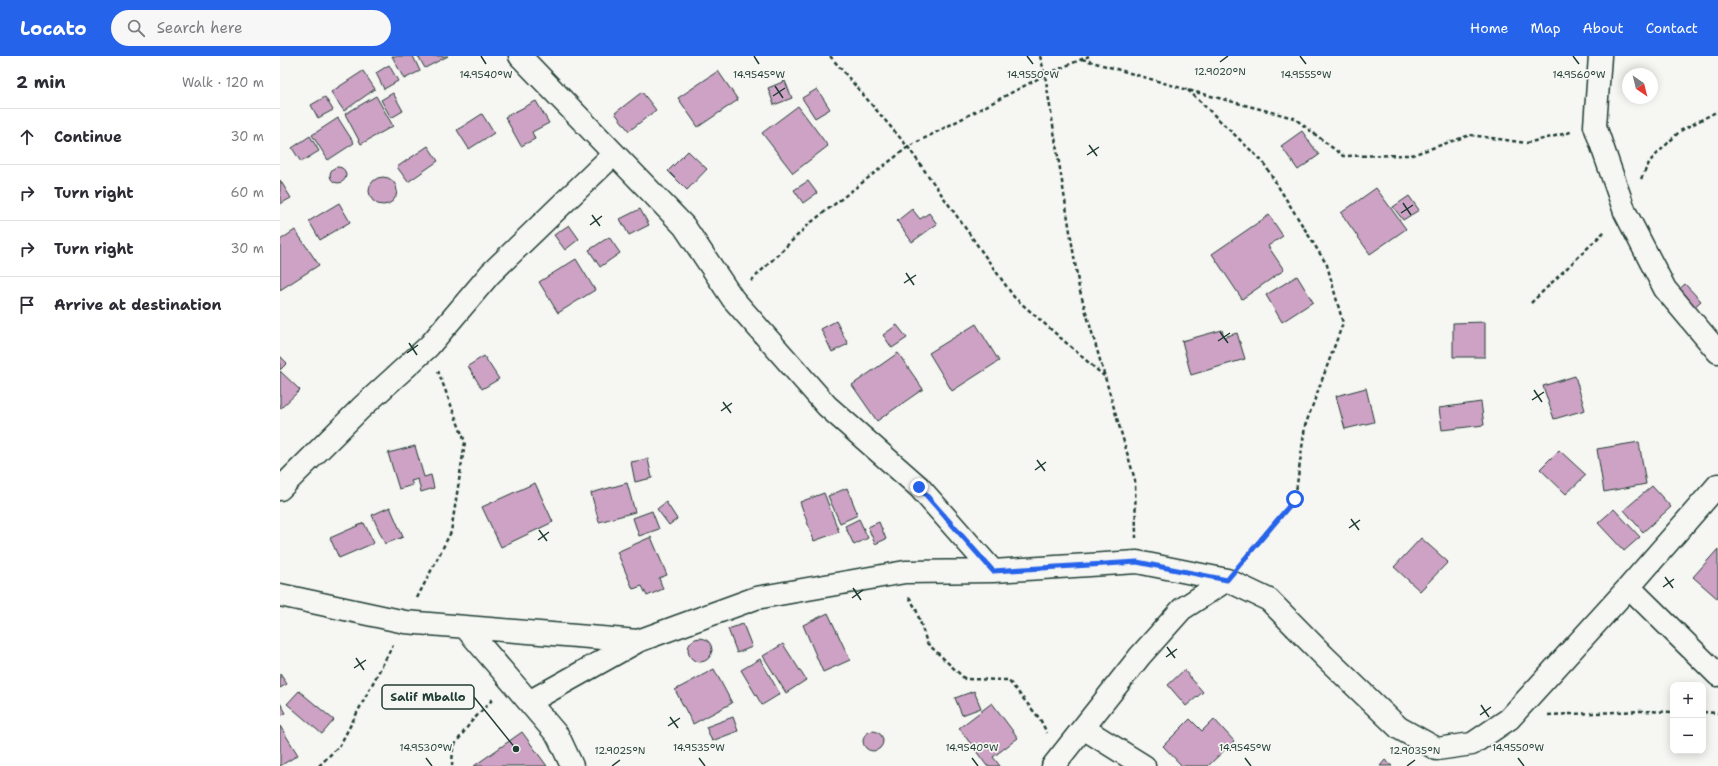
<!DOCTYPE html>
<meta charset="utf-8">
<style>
:root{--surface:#fff;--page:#f7f7f7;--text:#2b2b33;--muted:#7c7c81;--line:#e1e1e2;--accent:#2563eb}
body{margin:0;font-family:"Shantell Sans",sans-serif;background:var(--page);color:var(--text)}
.controls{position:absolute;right:12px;bottom:12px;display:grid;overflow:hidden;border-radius:8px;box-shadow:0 2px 10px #0003}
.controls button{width:36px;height:36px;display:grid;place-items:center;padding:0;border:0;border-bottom:1px solid var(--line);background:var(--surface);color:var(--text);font:20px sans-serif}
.compass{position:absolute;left:1342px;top:12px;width:36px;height:36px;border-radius:50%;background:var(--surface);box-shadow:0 2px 10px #0003;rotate:145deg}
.stop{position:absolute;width:12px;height:12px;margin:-9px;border:3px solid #2563eb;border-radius:50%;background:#fff}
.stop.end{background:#2563eb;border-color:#fff;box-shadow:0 1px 4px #0008}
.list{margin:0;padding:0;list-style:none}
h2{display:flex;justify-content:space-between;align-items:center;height:52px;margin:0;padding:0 16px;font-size:17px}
h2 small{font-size:13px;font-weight:400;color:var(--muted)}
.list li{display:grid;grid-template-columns:26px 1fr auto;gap:12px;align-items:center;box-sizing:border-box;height:56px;padding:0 16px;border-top:1px solid var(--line)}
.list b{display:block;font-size:15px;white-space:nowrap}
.list em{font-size:13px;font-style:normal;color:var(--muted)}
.icon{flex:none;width:22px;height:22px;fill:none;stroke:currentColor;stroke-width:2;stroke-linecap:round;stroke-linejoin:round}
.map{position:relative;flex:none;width:1438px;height:710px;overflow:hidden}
header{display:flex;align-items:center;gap:24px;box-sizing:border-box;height:56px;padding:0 20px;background:var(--accent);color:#fff}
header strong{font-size:19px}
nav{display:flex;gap:22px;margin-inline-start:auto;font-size:14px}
.search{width:280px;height:36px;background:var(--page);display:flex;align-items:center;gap:10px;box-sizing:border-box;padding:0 14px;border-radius:22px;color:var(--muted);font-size:15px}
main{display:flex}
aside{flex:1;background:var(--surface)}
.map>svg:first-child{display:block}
.building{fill:#cda2c5;stroke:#1f3d34}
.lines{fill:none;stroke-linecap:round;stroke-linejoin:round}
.minor-casing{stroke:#1f3d34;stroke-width:25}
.path{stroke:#1f3d34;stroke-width:2.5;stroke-dasharray:4 3;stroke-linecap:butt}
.minor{stroke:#f6f6f2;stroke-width:22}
.route{stroke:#2563eb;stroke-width:5}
.ticks{fill:none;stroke:#1f3d34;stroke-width:1.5}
.ticks-label{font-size:10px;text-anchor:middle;fill:#1f3d34;stroke:#f6f6f2;stroke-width:3.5;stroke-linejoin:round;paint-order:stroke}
.leader{fill:none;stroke:#1f3d34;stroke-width:1.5}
.callout-dot{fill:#1f3d34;stroke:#f6f6f2;stroke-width:1.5}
.callout{fill:#f6f6f2;stroke:#1f3d34;stroke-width:1.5}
.callout-label{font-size:12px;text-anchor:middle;font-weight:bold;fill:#1f3d34}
</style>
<header>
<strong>Locato</strong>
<div class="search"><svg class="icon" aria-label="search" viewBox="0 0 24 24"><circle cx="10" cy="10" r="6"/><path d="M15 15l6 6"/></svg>Search here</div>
<nav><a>Home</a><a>Map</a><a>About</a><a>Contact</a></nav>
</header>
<main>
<aside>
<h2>2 min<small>Walk · 120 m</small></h2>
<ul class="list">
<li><svg class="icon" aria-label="ahead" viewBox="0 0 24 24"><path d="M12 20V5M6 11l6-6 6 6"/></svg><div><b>Continue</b></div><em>30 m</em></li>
<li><svg class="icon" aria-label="right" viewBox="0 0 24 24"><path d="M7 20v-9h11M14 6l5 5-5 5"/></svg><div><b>Turn right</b></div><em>60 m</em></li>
<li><svg class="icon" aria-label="right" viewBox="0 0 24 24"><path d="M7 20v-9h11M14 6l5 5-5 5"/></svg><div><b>Turn right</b></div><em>30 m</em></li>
<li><svg class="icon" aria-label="arrive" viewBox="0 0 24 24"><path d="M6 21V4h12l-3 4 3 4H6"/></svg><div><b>Arrive at destination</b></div></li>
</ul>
</aside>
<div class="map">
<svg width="1438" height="710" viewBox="0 0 1438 710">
<rect width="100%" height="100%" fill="#f6f6f2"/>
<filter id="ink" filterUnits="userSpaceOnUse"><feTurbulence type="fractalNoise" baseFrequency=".025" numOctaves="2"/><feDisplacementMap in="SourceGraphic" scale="8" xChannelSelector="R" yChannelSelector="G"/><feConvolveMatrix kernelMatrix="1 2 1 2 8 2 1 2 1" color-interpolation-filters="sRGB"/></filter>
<g filter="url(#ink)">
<path class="building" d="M 112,0 L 133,0 L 140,15 L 124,23 Z
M 138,0 L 168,0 L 145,12 Z
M 109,9 L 118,25 L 104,33 L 96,17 Z
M 83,15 L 95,33 L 64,55 L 51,36 Z
M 438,15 L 458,44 L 418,71 L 398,42 Z
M 505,25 L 512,42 L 494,49 L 488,32 Z
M 537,33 L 550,53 L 535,62 L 522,42 Z
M 362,36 L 376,54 L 349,75 L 335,57 Z
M 113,37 L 123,55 L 111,62 L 101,44 Z
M 96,40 L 113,70 L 81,88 L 65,58 Z
M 45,41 L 53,54 L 38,62 L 31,49 Z
M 256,45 L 269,67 L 252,76 L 255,83 L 241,90 L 225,61 Z
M 518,50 L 548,90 L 513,117 L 482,77 Z
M 202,58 L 214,77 L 189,93 L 177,74 Z
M 58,62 L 74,87 L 48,104 L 32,79 Z
M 1022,75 L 1039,99 L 1018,114 L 1001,90 Z
M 30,80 L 39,95 L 21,106 L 12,92 Z
M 148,90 L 158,105 L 128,126 L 117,111 Z
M 408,95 L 427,113 L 407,134 L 388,115 Z
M50 119a8 8 0 1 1 16 0a8 8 0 1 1-16 0Z
M89 135a14 14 0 1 1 28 0a14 14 0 1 1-28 0Z
M 0,124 L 11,142 L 0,148 Z
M 528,125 L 537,137 L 523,147 L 514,134 Z
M 1096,132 L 1126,173 L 1090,198 L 1061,157 Z
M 1129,140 L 1139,154 L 1123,164 L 1113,151 Z
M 59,147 L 70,166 L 40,184 L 29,165 Z
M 360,153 L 369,169 L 349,179 L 340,163 Z
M 632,153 L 640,163 L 649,157 L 657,168 L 632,186 L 617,165 Z
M 989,159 L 1003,180 L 988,190 L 1004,214 L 962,243 L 932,198 Z
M 289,169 L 299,183 L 285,194 L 274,179 Z
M 15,174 L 39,209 L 0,234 L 0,184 Z
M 329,181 L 340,197 L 320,211 L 309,194 Z
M 296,203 L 315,234 L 278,257 L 259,226 Z
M 1017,220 L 1033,246 L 1002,266 L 986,239 Z
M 1405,228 L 1421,245 L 1411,254 L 1395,237 Z
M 556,265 L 568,288 L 552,296 L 541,273 Z
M 1205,266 L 1205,301 L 1173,301 L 1173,267 Z
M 696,268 L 719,305 L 672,335 L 649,297 Z
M 617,269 L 627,282 L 612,292 L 603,279 Z
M 942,274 L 944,281 L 957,277 L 965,303 L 911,319 L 902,285 Z
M 618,297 L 643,333 L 597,365 L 572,329 Z
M 0,300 L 7,307 L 0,314 Z
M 204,300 L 219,323 L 202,333 L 188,310 Z
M 0,315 L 20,334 L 0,353 Z
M 1295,320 L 1305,354 L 1274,363 L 1263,330 Z
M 1086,332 L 1094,366 L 1065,373 L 1056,340 Z
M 1201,346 L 1204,369 L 1162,374 L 1159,352 Z
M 1359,386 L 1366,428 L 1324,436 L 1317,393 Z
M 135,390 L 144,421 L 151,419 L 154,432 L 141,436 L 138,423 L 131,425 L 133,429 L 119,433 L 108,397 Z
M 1279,394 L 1306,419 L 1286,438 L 1260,413 Z
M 368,403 L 372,422 L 355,426 L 351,406 Z
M 255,427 L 273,466 L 221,491 L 202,451 Z
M 347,427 L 355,456 L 319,466 L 311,437 Z
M 1372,430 L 1391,451 L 1363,476 L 1344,454 Z
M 567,432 L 578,459 L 560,467 L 548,440 Z
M 544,437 L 559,476 L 534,485 L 520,446 Z
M 386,446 L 397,463 L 389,469 L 377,453 Z
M 110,451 L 123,481 L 105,488 L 92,459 Z
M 1334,453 L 1360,481 L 1344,495 L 1318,467 Z
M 372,455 L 379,473 L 359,480 L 353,462 Z
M 579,463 L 588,482 L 574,489 L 565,470 Z
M 599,466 L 606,483 L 595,488 L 588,471 Z
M 84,467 L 94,487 L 59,502 L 50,482 Z
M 371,481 L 387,519 L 379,522 L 383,533 L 367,540 L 362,530 L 353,533 L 337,496 Z
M 1141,482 L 1168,506 L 1140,535 L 1114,511 Z
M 1438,493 L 1438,543 L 1413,521 Z
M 548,557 L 570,604 L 543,616 L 523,569 Z
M 463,568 L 472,591 L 457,597 L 448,573 Z
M408 594a12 12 0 1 1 24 0a12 12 0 1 1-24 0Z
M 503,588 L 526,624 L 506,637 L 483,600 Z
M 480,603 L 500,638 L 482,649 L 461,614 Z
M 434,613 L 452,647 L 413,668 L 395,634 Z
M 904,614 L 923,636 L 906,650 L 888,629 Z
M 0,618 L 7,628 L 0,632 Z
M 19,635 L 54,664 L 42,678 L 7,648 Z
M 694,635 L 701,652 L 682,659 L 675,642 Z
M 0,647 L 6,657 L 0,660 Z
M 712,647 L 738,682 L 713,701 L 720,710 L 707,710 L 679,672 Z
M 453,661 L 458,675 L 432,685 L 426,671 Z
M 910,663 L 922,675 L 934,663 L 954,685 L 928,710 L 902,710 L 883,690 Z
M 0,670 L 18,699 L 0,710 Z
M583 685a10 10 0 1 1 20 0a10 10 0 1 1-20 0Z
M 242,676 L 267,710 L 194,710 Z
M 1105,704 L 1112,710 L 1100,710 Z"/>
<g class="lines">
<g class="minor-casing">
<path id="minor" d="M 240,0 L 404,170 L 453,243 L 547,350 L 639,431 L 713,515
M 1320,0 L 1315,70 L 1345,156 L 1385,233 L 1438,296
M 0,433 L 81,352 L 149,290 L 210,218 L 334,98
M 1349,531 L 1438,619
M 0,539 L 125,566 L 358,585 L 476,542 L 625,516 L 713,515 L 857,506 L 947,524
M 185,571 L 278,680 L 292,710
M 249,646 L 358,585
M 803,672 L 864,710
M 773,710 L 860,600 L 902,553 L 947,524 L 989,544 L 1045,601 L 1119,672 L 1157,693 L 1192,688 L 1229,663 L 1349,531 L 1438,429"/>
</g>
<path class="path" d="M 550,0 L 628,91 L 734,241 L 824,320
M 760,0 L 765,19 L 799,232 L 855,424 L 856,482
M 802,3 L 908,34 L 1014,62 L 1063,100 L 1132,99 L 1190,79 L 1247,87 L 1291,76
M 908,34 L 983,106 L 1047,209 L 1063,267 L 1025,370 L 1015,443 L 964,503
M 1361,123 L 1370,105 L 1400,75 L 1438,55
M 471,225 L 529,168 L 628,91 L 765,19 L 809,0
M 1251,247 L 1326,174
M 629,541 L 636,553 L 647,587 L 685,623 L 728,624 L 760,663 L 767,677
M 137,542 L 171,476 L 185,386 L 158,315
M 1423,656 L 1438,657
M 1268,659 L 1361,655 L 1393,656
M 39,710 L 60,689 L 113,589
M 172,710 L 173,691 L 191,666 L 213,643"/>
<use href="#minor" class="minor"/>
</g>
</g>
<g class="lines" filter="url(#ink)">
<path class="route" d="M 639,431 L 713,515 L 857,506 L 947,524 L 1015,443"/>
</g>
<path class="ticks" d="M 201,0 L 206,8M 474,0 L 479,8M 747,0 L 753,8M 1020,0 L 1026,8M 1293,0 L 1299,8M 940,6 L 948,0M 495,30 L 503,42M 493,40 L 505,32M 809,89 L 817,100M 807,99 L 819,91M 1123,147 L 1131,159M 1121,157 L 1133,149M 312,159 L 320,170M 310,169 L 322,160M 626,217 L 634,229M 624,227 L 636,219M 940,276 L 948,287M 938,285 L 950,277M 129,287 L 137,299M 127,297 L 138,289M 1254,334 L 1262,346M 1252,344 L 1264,336M 443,346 L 451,357M 441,355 L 452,347M 757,404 L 765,415M 755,414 L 766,406M 1071,463 L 1079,474M 1069,472 L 1080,464M 259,474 L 267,485M 258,484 L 269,476M 1385,521 L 1393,532M 1383,531 L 1394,523M 573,532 L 581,544M 572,542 L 583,534M 887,591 L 895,602M 886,601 L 897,593M 76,602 L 84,614M 74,612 L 86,604M 1201,649 L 1209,661M 1200,659 L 1211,651M 390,661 L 398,672M 388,670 L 400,662M 146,702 L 152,710M 419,702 L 425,710M 692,702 L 698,710M 965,702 L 971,710M 1238,702 L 1244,710M 332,710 L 340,704M 1127,710 L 1135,704"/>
<g class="ticks-label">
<text x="940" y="19">12.9020°N</text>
<text x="206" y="22">14.9540°W</text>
<text x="479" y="22">14.9545°W</text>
<text x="753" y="22">14.9550°W</text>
<text x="1026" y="22">14.9555°W</text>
<text x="1299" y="22">14.9560°W</text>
<text x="146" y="695">14.9530°W</text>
<text x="419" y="695">14.9535°W</text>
<text x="692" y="695">14.9540°W</text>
<text x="965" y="695">14.9545°W</text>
<text x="1238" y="695">14.9550°W</text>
<text x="340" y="698">12.9025°N</text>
<text x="1135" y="698">12.9035°N</text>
</g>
<path class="leader" d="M236 693L194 641"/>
<circle class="callout-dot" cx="236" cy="693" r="4"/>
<rect class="callout" x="102" y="629" width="92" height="24" rx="4"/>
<g class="callout-label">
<text x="148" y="645">Salif Mballo</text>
</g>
</svg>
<div class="controls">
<button>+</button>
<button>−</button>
</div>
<svg class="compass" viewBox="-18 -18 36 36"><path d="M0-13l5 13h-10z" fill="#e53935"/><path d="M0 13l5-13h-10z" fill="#7c7c81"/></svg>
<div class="stop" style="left:1015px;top:443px"></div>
<div class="stop end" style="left:639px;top:431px"></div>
</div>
</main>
